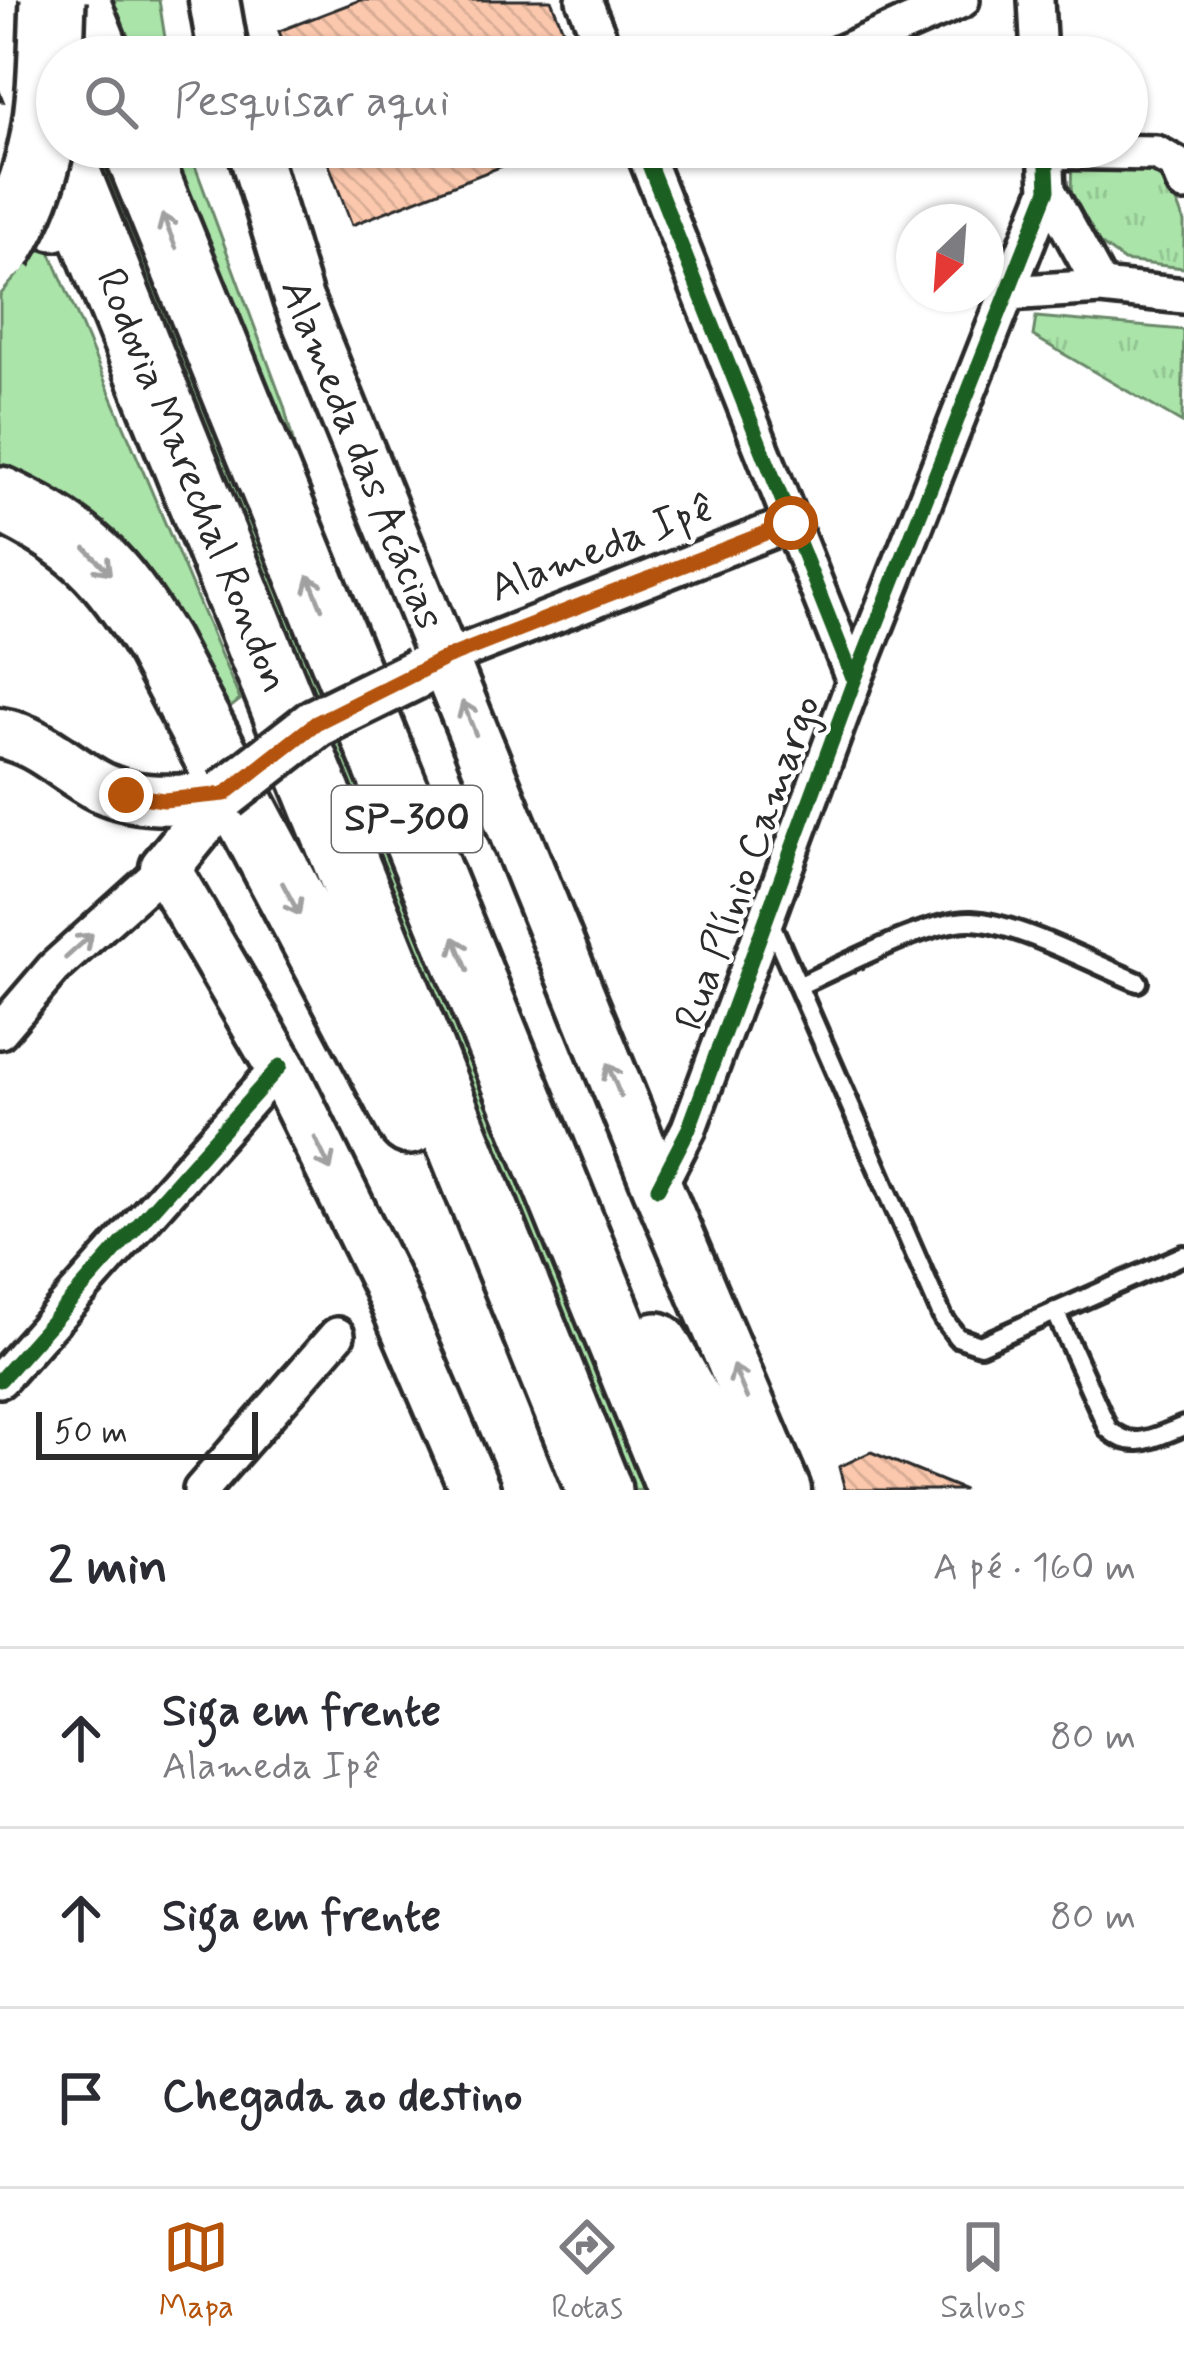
<!DOCTYPE html>
<html lang="pt">
<meta charset="utf-8">
<style>
:root{--surface:#fff;--page:#f2f2f3;--text:#2b2b33;--muted:#7c7c81;--line:#e1e1e2;--accent:#b45309}
body{margin:0;font-family:Mynerve,sans-serif;background:var(--page);color:var(--text)}
.compass{position:absolute;left:896px;top:204px;width:108px;height:108px;border-radius:50%;background:var(--surface);box-shadow:0 3px 9px #0004;rotate:205deg}
.scale{position:absolute;left:36px;bottom:30px;width:222px;box-sizing:border-box;padding-left:12px;border:6px solid #2b2b2b;border-top:0;font-size:33px;line-height:42px;white-space:nowrap;color:#2b2b2b;-webkit-text-stroke:9px #fff;paint-order:stroke}
.stop{position:absolute;width:36px;height:36px;margin:-27px;border:9px solid #b45309;border-radius:50%;background:#fff}
.stop.end{background:#b45309;border-color:#fff;box-shadow:0 3px 12px #0008}
.list{margin:0;padding:0;list-style:none}
h2{display:flex;justify-content:space-between;align-items:center;height:156px;margin:0;padding:0 48px;font-size:51px}
h2 small{font-size:39px;font-weight:400;color:var(--muted)}
.list li{display:grid;grid-template-columns:78px 1fr auto;gap:36px;align-items:center;box-sizing:border-box;height:180px;padding:0 48px;border-top:3px solid var(--line)}
.list b{display:block;font-size:45px;white-space:nowrap}
.list p{margin:0;font-size:39px;white-space:nowrap;color:var(--muted)}
.list em{font-size:39px;font-style:normal;color:var(--muted)}
.icon{flex:none;width:66px;height:66px;fill:none;stroke:currentColor;stroke-width:2;stroke-linecap:round;stroke-linejoin:round}
.map{position:relative;flex:none;width:1184px;height:1490px;overflow:hidden}
.search{position:absolute;background:var(--surface);box-shadow:0 3px 9px #0004;left:36px;right:36px;top:36px;height:132px;display:flex;align-items:center;gap:30px;box-sizing:border-box;padding:0 42px;border-radius:66px;color:var(--muted);font-size:45px}
.sheet{height:696px;background:var(--surface)}
nav{display:flex;justify-content:space-around;align-items:center;box-sizing:border-box;height:168px;border-top:3px solid var(--line);background:var(--surface);font-size:33px;color:var(--muted)}
nav a{display:grid;justify-items:center;gap:6px}
nav .on{color:var(--accent)}
.map>svg:first-child{display:block}
.green{fill:#aae4a9;stroke:#6a886a;stroke-width:3}
.park{fill:url(#park-tufts);stroke:#6a886a;stroke-width:3}
.building{fill:url(#building-back-hatch);stroke:#2b2b2b;stroke-width:3}
.lines{fill:none;stroke-linecap:round;stroke-linejoin:round}
.lane-casing{stroke:#2b2b2b;stroke-width:26}
.street-casing{stroke:#2b2b2b;stroke-width:42}
.secondary-casing{stroke:#2b2b2b;stroke-width:57}
.highway-casing{stroke:#2b2b2b;stroke-width:72}
.lane{stroke:#fff;stroke-width:16}
.street{stroke:#fff;stroke-width:33}
.secondary{stroke:#fff;stroke-width:48}
.highway{stroke:#fff;stroke-width:63}
.secondary-bridge-casing{stroke:#2b2b2b;stroke-width:57;stroke-linecap:butt}
.highway-bridge-casing{stroke:#2b2b2b;stroke-width:72;stroke-linecap:butt}
.secondary-bridge{stroke:#fff;stroke-width:48}
.highway-bridge{stroke:#fff;stroke-width:63}
.cycleway-casing{stroke:#fff;stroke-width:22}
.cycleway{stroke:#1b5e20;stroke-width:15}
.oneway{stroke:#a0a0a0}
.route{stroke:#b45309;stroke-width:15}
.labels{text-anchor:middle;dominant-baseline:central;stroke-width:9;stroke-linejoin:round;paint-order:stroke}
.shield{fill:#fff;stroke:#6b6b6b;stroke-width:3}
.shield-label{font-size:39px;font-weight:bold;fill:#2b2b2b}
.street-label{font-size:42px;fill:#2b2b2b;stroke:#fff}
</style>
<div class="map">
<svg width="1184" height="1490" viewBox="0 0 1184 1490">
<defs>
<pattern id="park-tufts" width="24" height="20" patternUnits="userSpaceOnUse" patternTransform="scale(3)"><rect width="24" height="20" fill="#aae4a9"/><path d="M3 7l-1-3M5 7V3M7 7l1-3M15 17l-1-3M17 17v-4M19 17l1-3" fill="none" stroke="#92c492"/></pattern>
<pattern id="building-back-hatch" width="6" height="6" patternUnits="userSpaceOnUse" patternTransform="scale(3)"><rect width="6" height="6" fill="#fcc8ad"/><path d="M-1 5l2 2M0 0l6 6M5-1l2 2" fill="none" stroke="#d8ac95"/></pattern>
</defs>
<rect width="100%" height="100%" fill="#fff"/>
<filter id="ink" filterUnits="userSpaceOnUse"><feTurbulence type="fractalNoise" baseFrequency=".00833" numOctaves="2"/><feDisplacementMap in="SourceGraphic" scale="24" xChannelSelector="R" yChannelSelector="G"/><feConvolveMatrix kernelMatrix="1 2 1 2 8 2 1 2 1" color-interpolation-filters="sRGB"/></filter>
<g filter="url(#ink)">
<path class="green" d="M 106,0 L 159,0 L 168,57 L 129,57 Z
M 77,147 L 116,147 L 660,1490 L 617,1490 Z
M 166,147 L 188,147 L 284,406 L 294,445 L 291,451 Z
M 46,242 L 240,700 L 212,722 L 0,483 L 0,295 Z"/>
<path class="park" d="M 1072,162 L 1164,169 L 1184,222 L 1184,268 L 1124,261 L 1070,222 Z
M 1036,317 L 1184,330 L 1182,423 L 1033,336 Z"/>
<path class="building" d="M 360,0 L 551,0 L 574,57 L 289,57 L 279,31 Z
M 322,147 L 551,147 L 352,225 Z
M 871,1452 L 964,1490 L 845,1490 L 839,1467 Z"/>
<g class="lines">
<g class="lane-casing">
<path id="lane" d="M 768,917 L 943,1318 L 957,1337 L 980,1345 L 1184,1255
M 798,986 C 841,967 929,919 972,921 C 1017,923 1094,964 1138,982
M 1055,1311 L 1108,1429 C 1134,1452 1155,1437 1184,1426"/>
</g>
<g class="street-casing">
<path id="street" d="M 584,0 L 607,57
M 1036,0 L 1039,57
M 831,57 L 962,0
M 642,147 L 854,681
M 1046,151 L 1156,153 L 1176,164 L 1184,184
M 1048,190 L 1101,287
M 1008,293 L 1101,287 L 1184,296
M 446,658 L 791,523
M 0,1031 L 54,968 L 165,868
M 658,1188 L 689,1128 L 854,681 L 1048,190 L 1046,147
M 0,1380 L 280,1066
M 201,1490 L 337,1335"/>
</g>
<g class="secondary-casing">
<g id="secondary">
<path d="M 214,0 L 224,57"/>
<path id="s1" d="M 252,147 L 298,299 L 658,1188 L 786,1490"/>
<path d="M 0,733 C 39,739 67,770 101,787 C 138,805 186,801 225,794"/>
<path d="M 225,794 L 165,868 L 280,1066 L 387,1284 L 475,1490"/>
</g>
</g>
<g class="highway-casing">
<g id="highway">
<path d="M 76,0 L 99,57"/>
<path id="s2" d="M 0,5 L 599,1490"/>
<path d="M 0,134 L 54,218"/>
<path d="M 135,147 L 680,1490"/>
<path d="M 0,499 C 81,537 111,568 157,644 L 410,1122"/>
<path d="M 657,1345 L 738,1490"/>
</g>
</g>
<use href="#lane" class="lane"/>
<use href="#street" class="street"/>
<use href="#secondary" class="secondary"/>
<use href="#highway" class="highway"/>
<g class="secondary-bridge-casing">
<path id="secondary-bridge" d="M 225,794 L 316,723 L 418,673"/>
</g>
<g class="highway-bridge-casing">
<path id="highway-bridge" d="M 0,249 C 52,164 49,96 53,0"/>
</g>
<use href="#secondary-bridge" class="secondary-bridge"/>
<use href="#highway-bridge" class="highway-bridge"/>
<g class="cycleway-casing">
<path id="cycleway" d="M 642,147 L 854,681
M 658,1188 L 689,1128 L 854,681 L 1048,190 L 1046,147
M 0,1380 L 280,1066"/>
</g>
<use href="#cycleway" class="cycleway"/>
</g>
<defs><path id="oneway-shaft" d="M-6 0H5M1.5-3L5.5 0L1.5 3" fill="none" stroke-width="1.6" stroke-linecap="round" stroke-linejoin="round" transform="scale(3)"/></defs>
<g class="oneway">
<use href="#oneway-shaft" transform="translate(169 231) rotate(-112)"/>
<use href="#oneway-shaft" transform="translate(98 561) rotate(46)"/>
<use href="#oneway-shaft" transform="translate(315 592) rotate(-112)"/>
<use href="#oneway-shaft" transform="translate(469 718) rotate(-112)"/>
<use href="#oneway-shaft" transform="translate(291 899) rotate(62)"/>
<use href="#oneway-shaft" transform="translate(79 946) rotate(-42)"/>
<use href="#oneway-shaft" transform="translate(461 954) rotate(-112)"/>
<use href="#oneway-shaft" transform="translate(614 1080) rotate(-112)"/>
<use href="#oneway-shaft" transform="translate(323 1154) rotate(64)"/>
<use href="#oneway-shaft" transform="translate(740 1382) rotate(-113)"/>
</g>
</g>
<g class="lines" filter="url(#ink)">
<path class="route" d="M 126,795 L 164,800 L 225,794 L 316,723 L 446,658 L 791,523"/>
</g>
<g class="labels">
<rect class="shield" x="332" y="786" width="150" height="66" rx="9"/>
<g class="shield-label">
<text x="407" y="819">SP-300</text>
</g>
<g class="street-label">
<text stroke="none"><textPath href="#s1" startOffset="327">Alameda das Acácias</textPath></text>
<text stroke="none"><textPath href="#s2" startOffset="513">Rodovia Marechal Rondon</textPath></text>
<text transform="translate(602 549) rotate(-21)">Alameda Ipê</text>
<text transform="translate(749 863) rotate(-70)">Rua Plínio Camargo</text>
</g>
</g>
</svg>
<svg class="compass" viewBox="-18 -18 36 36"><path d="M0-13l5 13h-10z" fill="#e53935"/><path d="M0 13l5-13h-10z" fill="#7c7c81"/></svg>
<div class="scale">50 m</div>
<div class="stop" style="left:791px;top:523px"></div>
<div class="stop end" style="left:126px;top:795px"></div>
<div class="search"><svg class="icon" aria-label="search" viewBox="0 0 24 24"><circle cx="10" cy="10" r="6"/><path d="M15 15l6 6"/></svg>Pesquisar aqui</div>
</div>
<section class="sheet">
<h2>2 min<small>A pé · 160 m</small></h2>
<ul class="list">
<li><svg class="icon" aria-label="ahead" viewBox="0 0 24 24"><path d="M12 20V5M6 11l6-6 6 6"/></svg><div><b>Siga em frente</b><p>Alameda Ipê</p></div><em>80 m</em></li>
<li><svg class="icon" aria-label="ahead" viewBox="0 0 24 24"><path d="M12 20V5M6 11l6-6 6 6"/></svg><div><b>Siga em frente</b></div><em>80 m</em></li>
<li><svg class="icon" aria-label="arrive" viewBox="0 0 24 24"><path d="M6 21V4h12l-3 4 3 4H6"/></svg><div><b>Chegada ao destino</b></div></li>
</ul>
</section>
<nav>
<a class="on"><svg class="icon" aria-label="map" viewBox="0 0 24 24"><path d="M3 6l6-2 6 2 6-2v14l-6 2-6-2-6 2zM9 4v14M15 6v14"/></svg>Mapa</a>
<a><svg class="icon" aria-label="directions" viewBox="0 0 24 24"><path d="M12 3l9 9-9 9-9-9zM9 14v-3h6M13 9l2 2-2 2"/></svg>Rotas</a>
<a><svg class="icon" aria-label="saved" viewBox="0 0 24 24"><path d="M7 4h10v16l-5-4-5 4z"/></svg>Salvos</a>
</nav>
